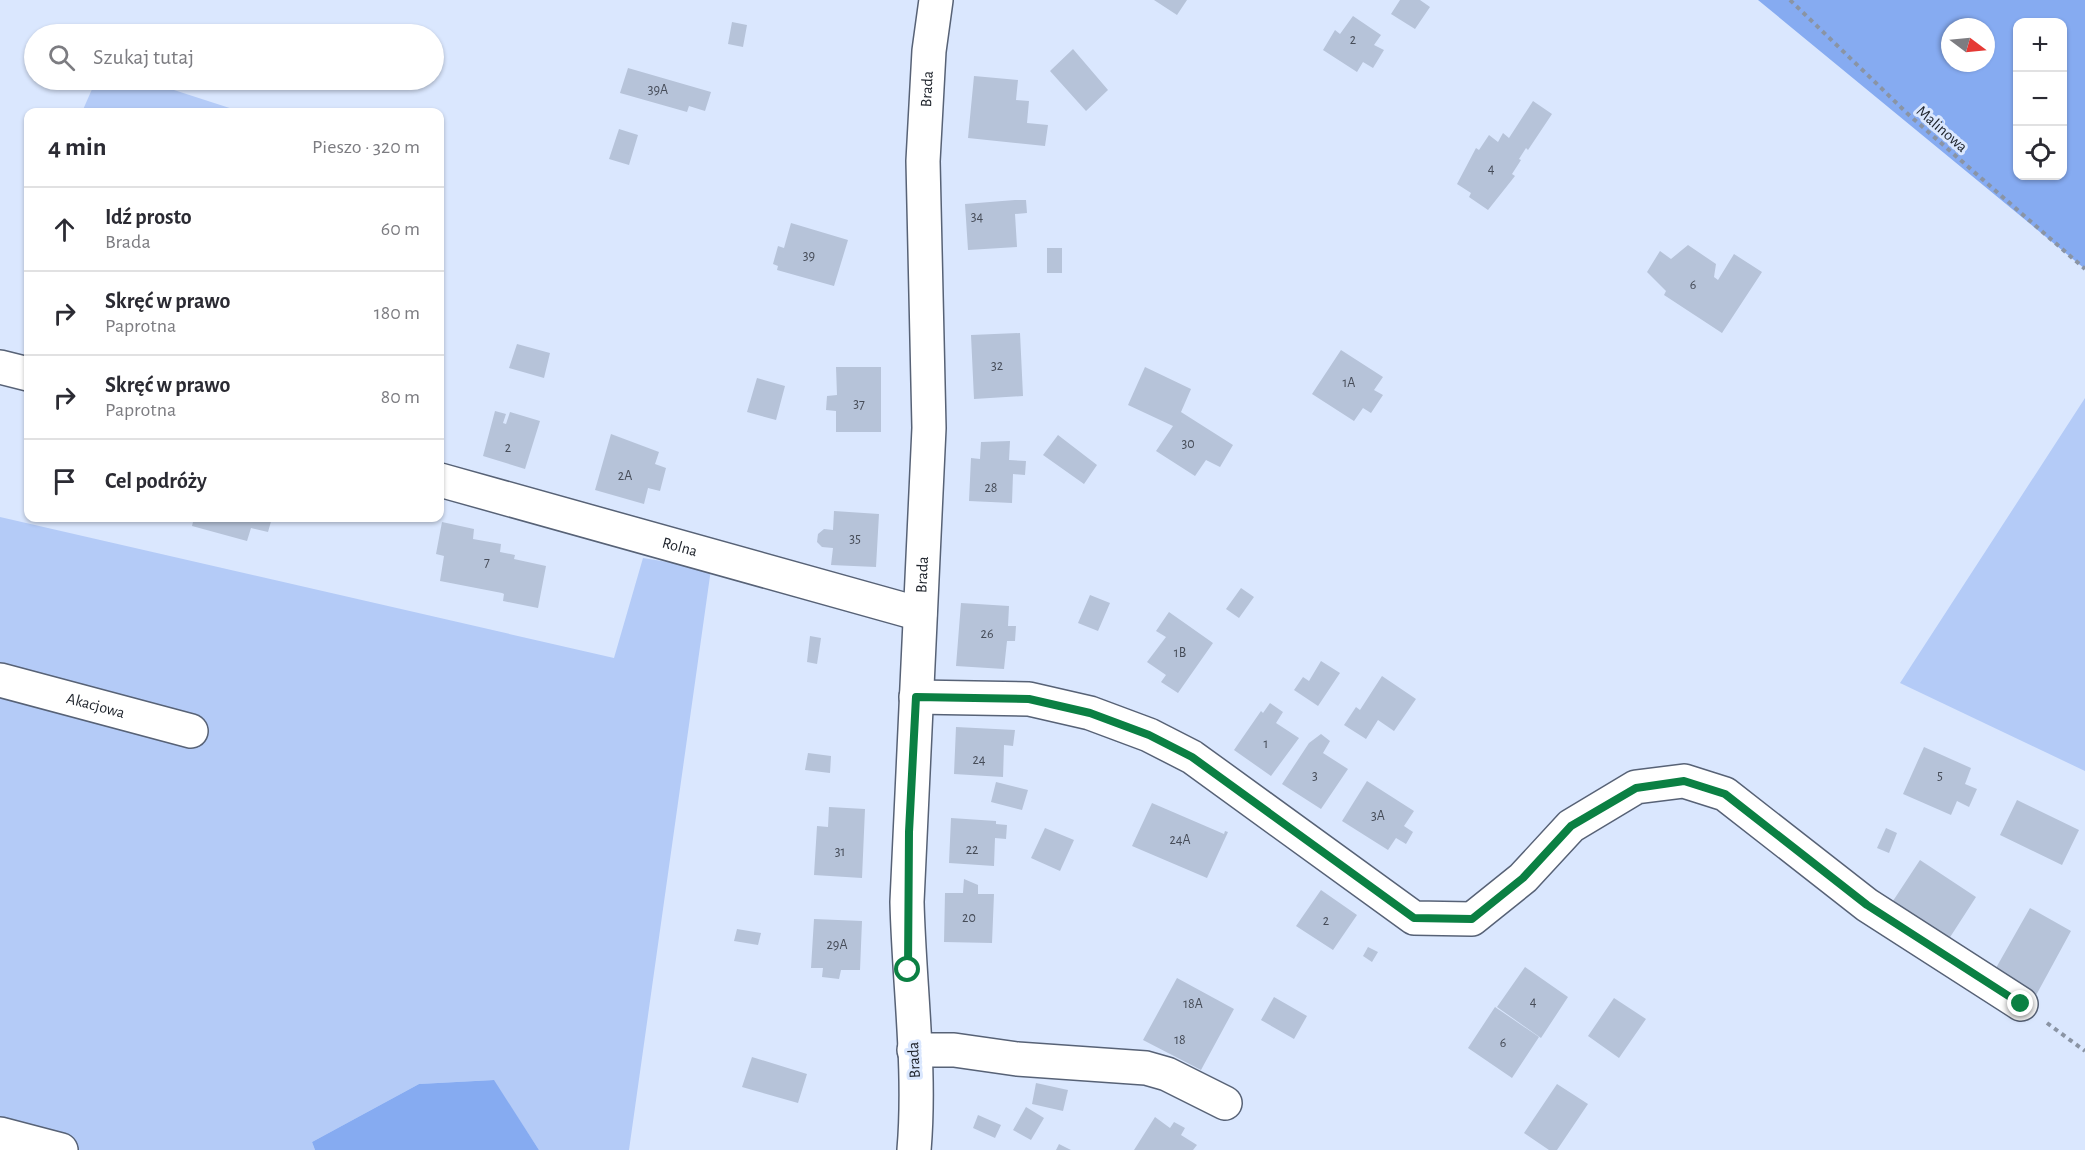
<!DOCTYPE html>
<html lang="pl">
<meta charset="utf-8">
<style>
:root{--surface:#fff;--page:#f7f7f7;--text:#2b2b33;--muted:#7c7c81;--line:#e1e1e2}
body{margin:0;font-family:"Alegreya Sans",sans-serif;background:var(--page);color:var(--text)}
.controls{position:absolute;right:18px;top:18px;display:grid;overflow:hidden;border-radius:12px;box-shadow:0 2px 4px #0004}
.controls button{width:54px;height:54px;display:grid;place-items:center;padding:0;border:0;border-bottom:2px solid var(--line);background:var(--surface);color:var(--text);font:30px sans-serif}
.compass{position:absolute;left:1941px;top:18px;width:54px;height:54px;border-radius:50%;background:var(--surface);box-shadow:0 2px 4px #0004;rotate:106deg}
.stop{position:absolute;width:18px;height:18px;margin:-14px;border:4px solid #0b8043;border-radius:50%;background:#fff}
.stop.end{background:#0b8043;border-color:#fff;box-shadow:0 2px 6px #0008}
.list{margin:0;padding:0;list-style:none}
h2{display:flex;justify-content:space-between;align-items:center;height:78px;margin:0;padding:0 24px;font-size:26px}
h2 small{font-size:20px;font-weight:400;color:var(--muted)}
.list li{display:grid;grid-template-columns:39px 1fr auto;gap:18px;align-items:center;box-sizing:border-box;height:84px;padding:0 24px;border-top:2px solid var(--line)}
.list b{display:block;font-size:22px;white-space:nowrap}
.list p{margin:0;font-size:20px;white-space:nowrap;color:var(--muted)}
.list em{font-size:20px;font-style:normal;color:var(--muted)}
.icon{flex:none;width:33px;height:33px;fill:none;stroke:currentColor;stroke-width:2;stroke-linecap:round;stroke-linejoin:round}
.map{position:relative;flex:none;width:2085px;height:1150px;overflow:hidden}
.search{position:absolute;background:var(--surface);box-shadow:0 2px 4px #0004;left:24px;top:24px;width:420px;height:66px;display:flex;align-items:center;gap:15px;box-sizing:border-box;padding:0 21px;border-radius:33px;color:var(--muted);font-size:22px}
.panel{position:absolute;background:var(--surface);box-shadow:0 2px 4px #0004;left:24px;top:108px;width:420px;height:414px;border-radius:12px}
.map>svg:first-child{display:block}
.green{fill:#b4cbf7}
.forest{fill:#86abf1;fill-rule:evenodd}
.building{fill:#b6c3d9}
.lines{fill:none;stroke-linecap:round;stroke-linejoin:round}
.minor-casing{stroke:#576276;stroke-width:36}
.path{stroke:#8a94a4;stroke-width:4;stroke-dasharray:4.5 4.5;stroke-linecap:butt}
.minor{stroke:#fff;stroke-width:33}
.route{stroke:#0b8043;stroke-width:8}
.labels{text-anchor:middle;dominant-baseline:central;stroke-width:6;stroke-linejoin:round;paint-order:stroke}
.number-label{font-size:14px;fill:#464c58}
.street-label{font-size:16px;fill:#20252d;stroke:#dae7fe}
</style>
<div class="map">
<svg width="2085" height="1150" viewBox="0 0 2085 1150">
<rect width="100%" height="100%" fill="#dae7fe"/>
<path class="green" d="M 96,80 L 143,80 L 242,112 L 82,112 Z
M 2085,398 L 2085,771 L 1900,683 Z
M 0,517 L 614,658 L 643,558 L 711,569 L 629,1150 L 539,1150 L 493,1080 L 419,1084 L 312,1142 L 315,1150 L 0,1150 Z"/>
<path class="forest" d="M 1758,0 L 2085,0 L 2085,269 ZM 2018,22 L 2062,22 L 2062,176 L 2018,176 ZM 1950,27 L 1986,27 L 1986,63 L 1950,63 Z
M 494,1080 L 539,1150 L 315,1150 L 312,1142 L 419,1084 Z"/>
<path class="building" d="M 1154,0 L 1187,0 L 1177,15 Z
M 1400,0 L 1420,0 L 1430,7 L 1415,29 L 1391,14 Z
M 1353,16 L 1381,35 L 1374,45 L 1384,50 L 1373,68 L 1363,62 L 1357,72 L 1323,50 L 1335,30 L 1340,34 Z
M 732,22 L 747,25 L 743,47 L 728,44 Z
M 1073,49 L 1108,90 L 1086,111 L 1050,71 Z
M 628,68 L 711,92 L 705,111 L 689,106 L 687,112 L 620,93 Z
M 974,76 L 1018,80 L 1016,100 L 1029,101 L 1027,123 L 1048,125 L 1045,146 L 968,138 Z
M 1533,101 L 1552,114 L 1528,150 L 1526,148 L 1519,159 L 1521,160 L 1512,174 L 1515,176 L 1488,210 L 1469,197 L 1471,193 L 1457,184 L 1476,148 L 1479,150 L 1489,135 L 1498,142 L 1503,133 L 1509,138 Z
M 619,129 L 638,135 L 629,165 L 609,159 Z
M 1015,200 L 1026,200 L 1027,213 L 1015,214 L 1017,247 L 968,250 L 965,204 Z
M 791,223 L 848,240 L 834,286 L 777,270 L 778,266 L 773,264 L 778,246 L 784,248 Z
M 1688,245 L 1716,264 L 1714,277 L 1718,280 L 1734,254 L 1762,272 L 1722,333 L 1664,295 L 1666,291 L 1647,272 L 1660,251 L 1671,259 Z
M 1047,248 L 1062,248 L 1062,273 L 1047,273 Z
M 1020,333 L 1023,396 L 974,399 L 971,335 Z
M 517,344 L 550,353 L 544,378 L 509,368 Z
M 1341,350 L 1383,377 L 1374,390 L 1383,395 L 1371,413 L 1363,408 L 1354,421 L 1312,394 Z
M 836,367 L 881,367 L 881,432 L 836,432 L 836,411 L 826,410 L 827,396 L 837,395 Z
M 1145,367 L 1191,389 L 1181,412 L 1233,445 L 1220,467 L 1206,460 L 1195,476 L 1156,451 L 1173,426 L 1128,405 Z
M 757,378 L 785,386 L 776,420 L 747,412 Z
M 495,411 L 506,414 L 503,423 L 506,424 L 510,412 L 540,421 L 525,469 L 483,456 Z
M 611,434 L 659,452 L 655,464 L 666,468 L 660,491 L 648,488 L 644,504 L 595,490 Z
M 1058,435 L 1097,465 L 1084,484 L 1043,455 Z
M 1010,441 L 1009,460 L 1026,461 L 1025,475 L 1013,474 L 1012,503 L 969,501 L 971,458 L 980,459 L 981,442 Z
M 834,511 L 879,514 L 876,567 L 831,565 L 833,548 L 822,547 L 817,542 L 818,534 L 824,529 L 833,530 Z
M 194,518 L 272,518 L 268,532 L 251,528 L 247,541 L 192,526 Z
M 442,522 L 474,529 L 473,539 L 501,544 L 500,552 L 515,555 L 514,559 L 546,566 L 538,608 L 503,601 L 504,594 L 502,593 L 440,581 L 444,556 L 436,554 Z
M 1241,588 L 1254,597 L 1239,618 L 1226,609 Z
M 1090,595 L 1110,603 L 1098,631 L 1078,623 Z
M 961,603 L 1009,606 L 1008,626 L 1016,626 L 1015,641 L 1007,641 L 1004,669 L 956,666 Z
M 1169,612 L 1213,643 L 1178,693 L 1161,682 L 1166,675 L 1147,662 L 1166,637 L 1156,631 Z
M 810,636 L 821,638 L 817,664 L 807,662 Z
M 1321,661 L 1340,673 L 1318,706 L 1294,690 L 1303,677 L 1309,681 Z
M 1382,676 L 1416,699 L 1394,731 L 1378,720 L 1366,739 L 1344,725 L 1356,707 L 1360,710 Z
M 1270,703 L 1283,712 L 1276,723 L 1299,738 L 1271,776 L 1234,750 L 1261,711 L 1263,713 Z
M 956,727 L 1015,730 L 1013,746 L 1004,745 L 1003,777 L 954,774 Z
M 1321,734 L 1330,741 L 1323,753 L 1348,769 L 1321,809 L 1282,784 L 1309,743 Z
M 1924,747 L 1971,768 L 1965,784 L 1977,789 L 1969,807 L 1957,801 L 1951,815 L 1903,794 Z
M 808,753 L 831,756 L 830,773 L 805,770 Z
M 1367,781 L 1414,811 L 1404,826 L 1413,832 L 1406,844 L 1396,838 L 1388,850 L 1342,821 Z
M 996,782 L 1028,790 L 1022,810 L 991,802 Z
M 2017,800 L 2079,830 L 2062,865 L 2000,835 Z
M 1152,803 L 1224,834 L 1225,831 L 1228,832 L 1207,878 L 1132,846 Z
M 829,807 L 865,809 L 862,878 L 814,875 L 817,826 L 828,827 Z
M 951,818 L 996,821 L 996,824 L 1007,825 L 1006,839 L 995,838 L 994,866 L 949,863 Z
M 1045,828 L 1074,840 L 1060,871 L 1031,858 Z
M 1886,828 L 1897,833 L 1889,853 L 1877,848 Z
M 1920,860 L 1976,897 L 1945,945 L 1889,907 Z
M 964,879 L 978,885 L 978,894 L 994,894 L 992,943 L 944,942 L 945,893 L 963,893 Z
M 1321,890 L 1357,915 L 1333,950 L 1296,926 Z
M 2030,908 L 2071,931 L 2034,999 L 1992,975 Z
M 814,919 L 862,921 L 860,970 L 841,970 L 839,979 L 822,977 L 823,968 L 811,968 Z
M 737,929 L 761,933 L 758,945 L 734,941 Z
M 1368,947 L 1378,952 L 1372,962 L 1363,956 Z
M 1525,967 L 1568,997 L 1541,1038 L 1497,1007 Z
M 1177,978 L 1234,1009 L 1201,1070 L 1143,1040 Z
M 1274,997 L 1307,1016 L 1294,1039 L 1261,1020 Z
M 1614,998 L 1646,1019 L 1619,1058 L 1588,1036 Z
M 1495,1007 L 1539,1037 L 1512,1078 L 1468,1048 Z
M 752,1057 L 807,1074 L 798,1103 L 742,1087 Z
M 1036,1083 L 1068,1090 L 1063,1111 L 1032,1104 Z
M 1557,1084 L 1588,1104 L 1557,1150 L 1549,1150 L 1524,1133 Z
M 1026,1107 L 1044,1118 L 1031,1140 L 1013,1130 Z
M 978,1115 L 1001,1125 L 995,1138 L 973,1128 Z
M 1155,1117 L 1170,1128 L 1174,1122 L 1185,1128 L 1181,1135 L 1197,1145 L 1193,1150 L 1134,1150 Z
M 1059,1144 L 1071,1150 L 1056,1150 Z"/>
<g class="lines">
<g class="minor-casing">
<g id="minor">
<path d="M 0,367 L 28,374"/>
<path id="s1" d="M 440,480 L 920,614"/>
<path id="s2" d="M 0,680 L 191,731"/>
<path d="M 916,697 L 1029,699 L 1090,713 L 1149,735 L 1192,757 L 1414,918 L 1472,919 L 1523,878 L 1571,826 L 1636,787 L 1684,781 L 1725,794 L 1867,905 L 2021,1004"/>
<path d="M 914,1050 L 954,1050 L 1017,1059 L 1146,1068 L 1167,1074 L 1225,1103"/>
<path d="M 0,1134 L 61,1150"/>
<path id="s3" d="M 914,1150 C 921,1068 909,984 907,902 L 929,428 L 923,161 L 929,51 L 936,0"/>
</g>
</g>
<path class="path" d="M 1790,0 L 1909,115 L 2085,269
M 2047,1023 L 2085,1051"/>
<use href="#minor" class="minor"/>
</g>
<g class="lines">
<path class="route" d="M 908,970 L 909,832 L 916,697 L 1029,699 L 1090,713 L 1149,735 L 1192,757 L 1414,918 L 1472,919 L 1523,878 L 1571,826 L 1636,788 L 1684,781 L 1725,794 L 1867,905 L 2021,1004"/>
</g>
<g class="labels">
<g class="number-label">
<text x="1353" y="40">2</text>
<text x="658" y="90">39A</text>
<text x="1491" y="169">4</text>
<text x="977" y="217">34</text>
<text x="809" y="256">39</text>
<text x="1693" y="285">6</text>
<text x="997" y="366">32</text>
<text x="1349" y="383">1A</text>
<text x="859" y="404">37</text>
<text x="1188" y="444">30</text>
<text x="508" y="448">2</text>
<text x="625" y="476">2A</text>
<text x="991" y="488">28</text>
<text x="855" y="539">35</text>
<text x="487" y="562">7</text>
<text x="987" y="634">26</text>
<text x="1180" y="653">1B</text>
<text x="1266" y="744">1</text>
<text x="979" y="760">24</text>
<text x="1315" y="776">3</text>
<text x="1940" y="776">5</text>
<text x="1378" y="816">3A</text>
<text x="1180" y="840">24A</text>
<text x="972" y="850">22</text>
<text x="840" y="852">31</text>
<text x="969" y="918">20</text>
<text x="1326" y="921">2</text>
<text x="837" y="945">29A</text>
<text x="1533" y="1002">4</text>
<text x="1193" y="1004">18A</text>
<text x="1180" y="1040">18</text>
<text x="1503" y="1043">6</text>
</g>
<g class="street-label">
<text stroke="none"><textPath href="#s3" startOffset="1062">Brada</textPath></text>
<text transform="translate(1942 129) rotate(41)">Malinowa</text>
<text stroke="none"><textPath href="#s1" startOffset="249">Rolna</textPath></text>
<text stroke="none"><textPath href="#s3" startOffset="576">Brada</textPath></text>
<text stroke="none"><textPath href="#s2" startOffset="99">Akacjowa</textPath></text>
<text transform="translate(914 1060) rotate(-93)">Brada</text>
</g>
</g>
</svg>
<div class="controls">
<button>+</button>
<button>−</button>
<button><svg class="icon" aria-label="locate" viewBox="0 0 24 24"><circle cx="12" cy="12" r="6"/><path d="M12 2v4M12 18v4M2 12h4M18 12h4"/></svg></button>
</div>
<svg class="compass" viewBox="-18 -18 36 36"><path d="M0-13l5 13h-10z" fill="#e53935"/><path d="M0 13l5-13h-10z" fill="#7c7c81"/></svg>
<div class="stop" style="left:908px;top:970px"></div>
<div class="stop end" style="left:2021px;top:1004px"></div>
<div class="search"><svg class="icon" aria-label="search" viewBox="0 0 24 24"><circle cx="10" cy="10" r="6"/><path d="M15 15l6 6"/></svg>Szukaj tutaj</div>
<section class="panel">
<h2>4 min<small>Pieszo · 320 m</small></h2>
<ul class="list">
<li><svg class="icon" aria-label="ahead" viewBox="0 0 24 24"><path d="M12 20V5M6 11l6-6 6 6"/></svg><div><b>Idź prosto</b><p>Brada</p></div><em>60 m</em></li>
<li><svg class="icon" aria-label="right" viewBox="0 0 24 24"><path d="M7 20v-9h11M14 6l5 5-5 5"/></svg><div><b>Skręć w prawo</b><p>Paprotna</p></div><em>180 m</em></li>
<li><svg class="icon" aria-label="right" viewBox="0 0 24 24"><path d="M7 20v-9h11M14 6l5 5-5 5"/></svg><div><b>Skręć w prawo</b><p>Paprotna</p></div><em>80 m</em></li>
<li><svg class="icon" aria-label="arrive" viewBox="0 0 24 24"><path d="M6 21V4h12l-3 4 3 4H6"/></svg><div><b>Cel podróży</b></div></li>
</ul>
</section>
</div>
